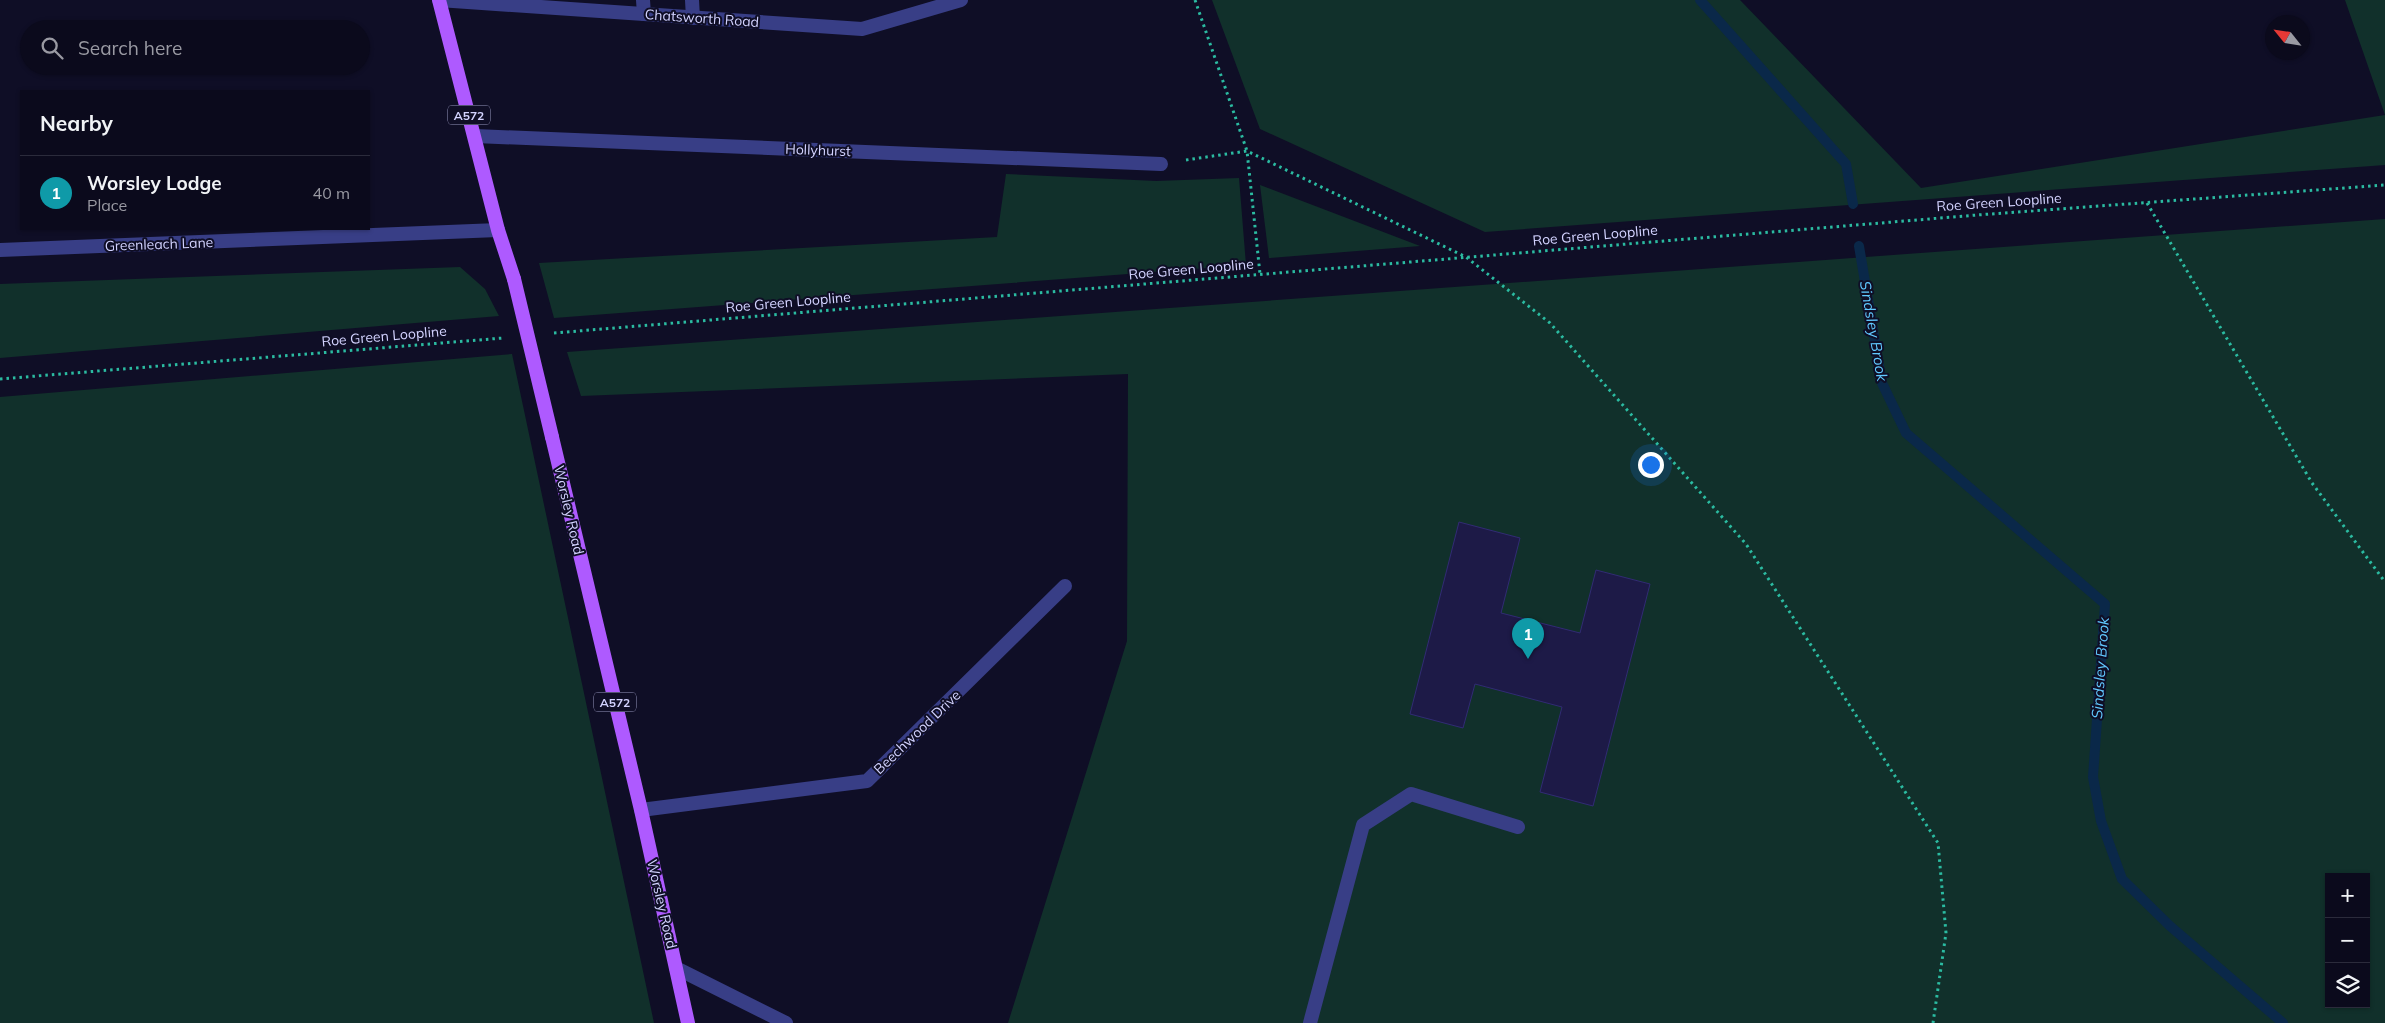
<!DOCTYPE html>
<meta charset="utf-8">
<style>
:root{--surface:#0b0a1c;--page:#141325;--text:#f1f3f6;--muted:#9a9aa3;--line:#2b2b3b;--accent:#2563eb}
body{margin:0;font-family:Mulish,sans-serif;background:var(--page);color:var(--text)}
.controls{position:absolute;right:15px;bottom:15px;display:grid;overflow:hidden;border-radius:0px;box-shadow:0 1px 4px #0004}
.controls button{width:45px;height:45px;display:grid;place-items:center;padding:0;border:0;border-bottom:1px solid var(--line);background:var(--surface);color:var(--text);font:25px sans-serif}
.compass{position:absolute;left:2265px;top:15px;width:45px;height:45px;border-radius:50%;background:var(--surface);box-shadow:0 1px 4px #0004;rotate:300deg}
.you{position:absolute;left:1650px;top:464px;width:18px;height:18px;margin:-12px;border:4px solid #fff;border-radius:50%;background:#1a73e8;box-shadow:0 0 0 8px #1a73e833}
.badge{display:grid;place-items:center;width:32px;height:32px;border-radius:50%;background:var(--accent);color:#fff;font-size:16px;font-weight:700}
.pin{position:absolute;translate:-50% -41px;filter:drop-shadow(0 1px 2px #0008)}
.pin::after{content:'';position:absolute;top:26px;width:18px;height:15px;background:inherit;clip-path:polygon(0 0,100% 0,50% 100%)}
.list{margin:0;padding:0;list-style:none}
h2{display:flex;justify-content:space-between;align-items:center;height:65px;margin:0;padding:0 20px;font-size:21px}
h2 small{font-size:16px;font-weight:400;color:var(--muted)}
.list li{display:grid;grid-template-columns:32px 1fr auto;gap:15px;align-items:center;box-sizing:border-box;height:75px;padding:0 20px;border-top:1px solid var(--line)}
.list b{display:block;font-size:19px;white-space:nowrap}
.list p{margin:0;font-size:16px;white-space:nowrap;color:var(--muted)}
.list em{font-size:16px;font-style:normal;color:var(--muted)}
.icon{flex:none;width:28px;height:28px;fill:none;stroke:currentColor;stroke-width:2;stroke-linecap:round;stroke-linejoin:round}
.map{position:relative;flex:none;width:2385px;height:1023px;overflow:hidden}
.search{position:absolute;background:var(--surface);box-shadow:0 1px 4px #0004;left:20px;top:20px;width:350px;height:55px;display:flex;align-items:center;gap:12px;box-sizing:border-box;padding:0 18px;border-radius:28px;color:var(--muted);font-size:19px}
.panel{position:absolute;background:var(--surface);box-shadow:0 1px 4px #0004;left:20px;top:90px;width:350px;height:140px;border-radius:0px}
.map>svg:first-child{display:block}
.green{fill:#11302b;fill-rule:evenodd}
.lines{fill:none;stroke-linecap:round;stroke-linejoin:round}
.stream{stroke:#0a2849;stroke-width:10}
.building{fill:#1d1a47;stroke:#312b74}
.path{stroke:#2bbba1;stroke-width:3;stroke-dasharray:2.5 4;stroke-linecap:butt}
.service{stroke:#383e86;stroke-width:14}
.minor{stroke:#383e86;stroke-width:14}
.tertiary{stroke:#383e86;stroke-width:14}
.primary{stroke:#ae5aff;stroke-width:14}
.primary-bridge{stroke:#ae5aff;stroke-width:14}
.labels{text-anchor:middle;dominant-baseline:central;stroke-width:4;stroke-linejoin:round;paint-order:stroke}
.shield{fill:#0f0e26;stroke:#9898be;stroke-width:1}
.shield-label{font-size:12px;font-weight:bold;fill:#d3d3ff}
.street-label{font-size:14px;fill:#d3d3ff;stroke:#0f0e26}
.water-label{font-size:15px;font-style:italic;fill:#61c9ff;stroke:#0f0e26}
</style>
<div class="map">
<svg width="2385" height="1023" viewBox="0 0 2385 1023">
<rect width="100%" height="100%" fill="#0f0e26"/>
<path class="green" d="M 1212,0 L 1740,0 L 1921,188 L 2385,115 L 2345,0 L 2385,0 L 2385,165 L 1485,232 L 1260,129 Z
M 1006,174 L 1156,181 L 1239,178 L 1246,265 L 554,318 L 539,263 L 997,237 Z
M 1260,185 L 1420,246 L 1269,258 Z
M 2385,219 L 2385,1023 L 1008,1023 L 1127,641 L 1128,374 L 581,396 L 567,352 ZM 2329,877 L 2366,877 L 2366,1004 L 2329,1004 Z
M 460,267 L 485,289 L 499,316 L 0,358 L 0,284 Z
M 512,354 L 654,1023 L 0,1023 L 0,397 Z"/>
<g class="lines">
<path class="stream" d="M 1700,0 L 1846,164 L 1853,204
M 1859,246 L 1882,383 L 1906,433 L 2105,604 L 2093,777 L 2101,821 L 2122,879 L 2170,926 L 2283,1023"/>
</g>
<path class="building" d="M 1459,522 L 1520,538 L 1501,613 L 1580,633 L 1596,570 L 1650,584 L 1593,806 L 1540,792 L 1562,707 L 1475,684 L 1463,728 L 1410,714 Z"/>
<g class="lines">
<path class="path" d="M 1195,0 L 1247,151 L 1260,274
M 1186,160 L 1247,151 L 1466,257 L 1550,323 L 1746,544 L 1938,843 L 1946,933 L 1933,1023
M 2147,203 L 2312,483 L 2385,582
M 554,333 L 1977,215 L 2385,185
M 0,379 L 503,338"/>
<path class="service" d="M 643,0 L 644,14
M 692,0 L 693,18
M 676,968 L 786,1023
M 1310,1023 L 1363,825 L 1411,794 L 1518,827"/>
<path class="minor" d="M 439,0 L 862,29 L 961,0
M 475,136 L 1161,164
M 641,810 L 867,781 L 1065,586"/>
<path class="tertiary" d="M 0,250 L 498,230"/>
<path class="primary" d="M 439,0 L 498,230 L 514,279
M 552,437 L 641,810 L 688,1023"/>
<path class="primary-bridge" d="M 514,279 L 552,437"/>
</g>
<g class="labels">
<g class="shield">
<rect x="448" y="105.5" width="42" height="19" rx="4"/>
<rect x="594" y="692.5" width="42" height="19" rx="4"/>
</g>
<g class="shield-label">
<text x="469" y="115">A572</text>
<text x="615" y="702">A572</text>
</g>
<g class="street-label">
<text transform="translate(702 18) rotate(4)">Chatsworth Road</text>
<text transform="translate(818 150) rotate(2)">Hollyhurst</text>
<text transform="translate(1999 202) rotate(-4)">Roe Green Loopline</text>
<text transform="translate(1595 235) rotate(-5)">Roe Green Loopline</text>
<text transform="translate(159 244) rotate(-2)">Greenleach Lane</text>
<text transform="translate(1191 269) rotate(-5)">Roe Green Loopline</text>
<text transform="translate(788 302) rotate(-5)">Roe Green Loopline</text>
<text transform="translate(384 336) rotate(-5)">Roe Green Loopline</text>
<text transform="translate(569 510) rotate(77)">Worsley Road</text>
<text transform="translate(917 732) rotate(-44)">Beechwood Drive</text>
<text transform="translate(662 904) rotate(77)">Worsley Road</text>
</g>
<g class="water-label">
<text transform="translate(1874 331) rotate(80)">Sindsley Brook</text>
<text transform="translate(2100 668) rotate(-86)">Sindsley Brook</text>
</g>
</g>
</svg>
<div class="controls">
<button>+</button>
<button>−</button>
<button><svg class="icon" aria-label="layers" viewBox="0 0 24 24"><path d="M12 4l9 5-9 5-9-5zM3 14l9 5 9-5"/></svg></button>
</div>
<svg class="compass" viewBox="-18 -18 36 36"><path d="M0-13l5 13h-10z" fill="#e53935"/><path d="M0 13l5-13h-10z" fill="#9a9aa3"/></svg>
<div class="you"></div>
<div class="pin badge" style="left:1528px;top:659px;background:#0f9aa8">1</div>
<div class="search"><svg class="icon" aria-label="search" viewBox="0 0 24 24"><circle cx="10" cy="10" r="6"/><path d="M15 15l6 6"/></svg>Search here</div>
<section class="panel">
<h2>Nearby<small></small></h2>
<ul class="list">
<li><span class="badge" style="background:#0f9aa8">1</span><div><b>Worsley Lodge</b><p>Place</p></div><em>40 m</em></li>
</ul>
</section>
</div>
